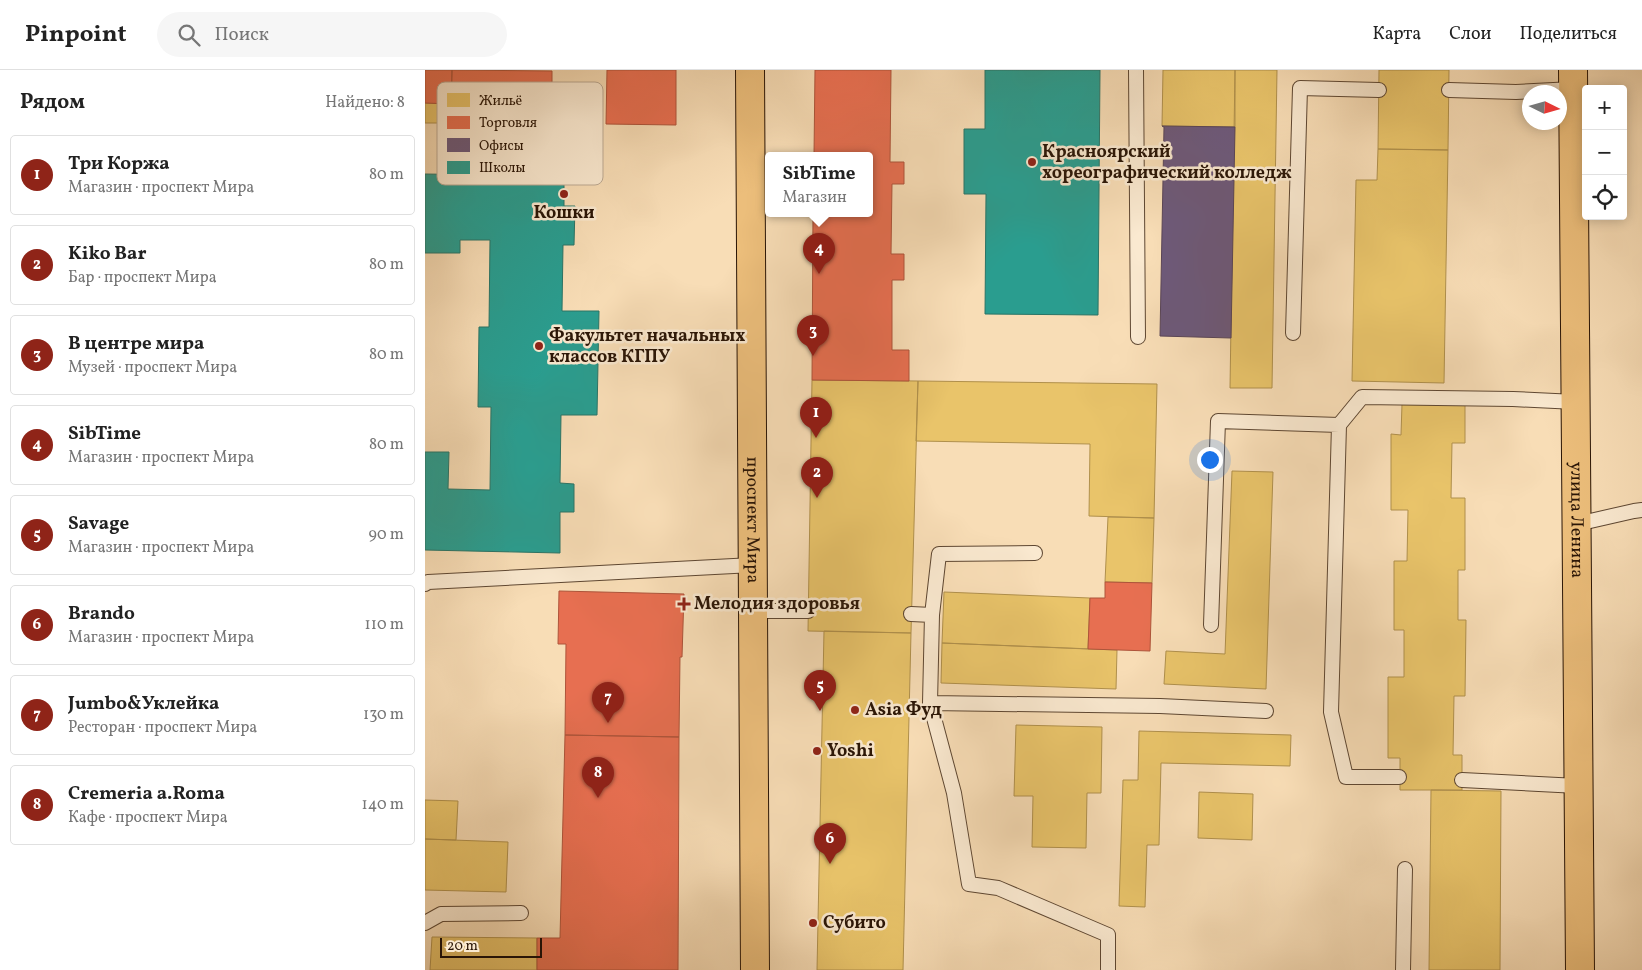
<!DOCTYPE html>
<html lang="ru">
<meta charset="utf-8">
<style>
:root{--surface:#fff;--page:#f6f6f6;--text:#222;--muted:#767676;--line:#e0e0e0;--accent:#8f2418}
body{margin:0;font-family:Vollkorn,serif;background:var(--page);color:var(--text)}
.controls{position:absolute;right:15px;top:15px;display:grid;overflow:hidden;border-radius:5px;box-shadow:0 2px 12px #0003}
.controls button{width:45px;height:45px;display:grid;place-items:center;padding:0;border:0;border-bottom:1px solid var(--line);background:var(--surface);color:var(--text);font:25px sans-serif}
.compass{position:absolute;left:1097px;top:15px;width:45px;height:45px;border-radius:50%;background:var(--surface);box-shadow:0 2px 12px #0003;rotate:95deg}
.scale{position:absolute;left:15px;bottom:12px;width:102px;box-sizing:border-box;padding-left:5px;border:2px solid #2a1506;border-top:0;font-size:14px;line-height:18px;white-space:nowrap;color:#2a1506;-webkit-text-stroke:4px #fae9d0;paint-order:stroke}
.you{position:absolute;left:784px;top:389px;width:18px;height:18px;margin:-12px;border:4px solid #fff;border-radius:50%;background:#1a73e8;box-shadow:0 0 0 8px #1a73e833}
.badge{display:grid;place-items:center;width:32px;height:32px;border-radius:50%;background:var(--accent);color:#fff;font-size:16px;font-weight:700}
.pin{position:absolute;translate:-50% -41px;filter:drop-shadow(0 1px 2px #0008)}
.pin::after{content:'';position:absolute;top:26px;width:18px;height:15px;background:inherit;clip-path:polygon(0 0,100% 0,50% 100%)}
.popup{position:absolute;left:340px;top:82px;width:108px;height:65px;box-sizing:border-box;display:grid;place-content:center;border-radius:5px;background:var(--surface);filter:drop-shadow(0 1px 4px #0005);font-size:16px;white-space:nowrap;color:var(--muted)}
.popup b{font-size:19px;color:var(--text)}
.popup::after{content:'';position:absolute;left:50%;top:100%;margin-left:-10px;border:10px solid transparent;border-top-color:var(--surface)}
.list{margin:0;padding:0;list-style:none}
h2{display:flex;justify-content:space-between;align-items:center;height:65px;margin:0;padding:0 20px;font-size:21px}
h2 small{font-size:16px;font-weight:400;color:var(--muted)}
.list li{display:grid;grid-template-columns:32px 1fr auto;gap:15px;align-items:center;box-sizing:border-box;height:80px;margin:0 10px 10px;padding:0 10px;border:1px solid var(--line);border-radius:5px}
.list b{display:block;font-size:19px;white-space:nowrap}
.list p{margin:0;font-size:16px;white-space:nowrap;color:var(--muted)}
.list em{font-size:16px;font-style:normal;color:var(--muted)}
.icon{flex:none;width:28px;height:28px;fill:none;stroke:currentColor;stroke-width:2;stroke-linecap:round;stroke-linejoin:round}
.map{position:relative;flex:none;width:1217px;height:900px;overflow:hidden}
header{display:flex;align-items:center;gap:30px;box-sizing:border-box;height:70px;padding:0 25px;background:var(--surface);border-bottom:1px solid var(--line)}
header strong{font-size:24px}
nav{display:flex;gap:28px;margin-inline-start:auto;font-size:18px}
.search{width:350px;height:45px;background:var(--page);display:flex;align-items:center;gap:12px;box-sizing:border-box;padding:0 18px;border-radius:28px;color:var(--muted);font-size:19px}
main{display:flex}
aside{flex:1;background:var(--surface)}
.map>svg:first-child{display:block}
.homes{fill:#e9c46a;stroke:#b0904c}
.shops{fill:#e76f51;stroke:#ae543a}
.offices{fill:#6d597a;stroke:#594557}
.schools{fill:#2a9d8f;stroke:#2a7466}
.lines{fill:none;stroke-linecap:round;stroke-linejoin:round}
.lane-casing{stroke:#5e4732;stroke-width:16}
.primary-casing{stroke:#2a1506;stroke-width:30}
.lane{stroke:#fae9d0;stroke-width:14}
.primary{stroke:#ecbe7b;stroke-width:28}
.poi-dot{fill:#8f2418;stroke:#fae9d0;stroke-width:2}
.labels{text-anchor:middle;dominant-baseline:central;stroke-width:5;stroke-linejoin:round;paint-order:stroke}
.poi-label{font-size:18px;font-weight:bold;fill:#2a1506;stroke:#fae9d0;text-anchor:start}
.street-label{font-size:18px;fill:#2a1506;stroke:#fae9d0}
.key{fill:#fae9d0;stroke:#bca993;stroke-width:1}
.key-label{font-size:14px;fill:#2a1506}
</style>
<header>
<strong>Pinpoint</strong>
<div class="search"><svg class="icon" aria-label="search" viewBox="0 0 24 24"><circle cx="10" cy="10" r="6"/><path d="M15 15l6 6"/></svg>Поиск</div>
<nav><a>Карта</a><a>Слои</a><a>Поделиться</a></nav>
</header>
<main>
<aside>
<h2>Рядом<small>Найдено: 8</small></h2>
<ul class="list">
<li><span class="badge">1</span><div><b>Три Коржа</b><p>Магазин · проспект Мира</p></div><em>80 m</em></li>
<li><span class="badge">2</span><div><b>Kiko Bar</b><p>Бар · проспект Мира</p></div><em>80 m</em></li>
<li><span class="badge">3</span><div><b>В центре мира</b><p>Музей · проспект Мира</p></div><em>80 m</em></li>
<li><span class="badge">4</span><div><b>SibTime</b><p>Магазин · проспект Мира</p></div><em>80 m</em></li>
<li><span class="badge">5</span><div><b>Savage</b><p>Магазин · проспект Мира</p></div><em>90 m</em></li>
<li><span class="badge">6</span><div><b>Brando</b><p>Магазин · проспект Мира</p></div><em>110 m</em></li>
<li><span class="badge">7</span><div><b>Jumbo&amp;Уклейка</b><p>Ресторан · проспект Мира</p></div><em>130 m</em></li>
<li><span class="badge">8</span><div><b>Cremeria a.Roma</b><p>Кафе · проспект Мира</p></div><em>140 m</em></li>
</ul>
</aside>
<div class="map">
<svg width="1217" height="900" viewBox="0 0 1217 900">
<rect width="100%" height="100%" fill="#f8ddb6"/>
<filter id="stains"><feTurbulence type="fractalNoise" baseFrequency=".004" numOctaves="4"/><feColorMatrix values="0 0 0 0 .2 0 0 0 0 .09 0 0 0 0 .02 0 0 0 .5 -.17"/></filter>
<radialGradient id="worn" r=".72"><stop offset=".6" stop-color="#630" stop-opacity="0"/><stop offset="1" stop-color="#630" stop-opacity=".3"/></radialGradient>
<path class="homes" d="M 738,0 L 810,0 L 810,57 L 737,56 Z
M 810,0 L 852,0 L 847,318 L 805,318 Z
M 954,0 L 1024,0 L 1023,80 L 953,79 Z
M 0,33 L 26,34 L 26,53 L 0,53 Z
M 953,79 L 1023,80 L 1019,313 L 927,311 L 931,110 L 952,110 Z
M 387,310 L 493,311 L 486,563 L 383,561 Z
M 493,311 L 732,314 L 729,448 L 664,446 L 665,374 L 491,371 Z
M 977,334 L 1040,335 L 1040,373 L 1027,373 L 1026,428 L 1040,428 L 1040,500 L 1033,500 L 1033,550 L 1041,550 L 1040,626 L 1029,626 L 1028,685 L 1037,685 L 1037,720 L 975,720 L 975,688 L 963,688 L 963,607 L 979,607 L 979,560 L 969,560 L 969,491 L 982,491 L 983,440 L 966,440 L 966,364 L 976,365 Z
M 807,401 L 848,402 L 841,619 L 739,614 L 741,581 L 800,584 Z
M 683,447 L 729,448 L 727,513 L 680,512 Z
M 519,522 L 665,528 L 663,579 L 517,573 Z
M 399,561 L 486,563 L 478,900 L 392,900 Z
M 517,573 L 692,580 L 691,619 L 516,613 Z
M 591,655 L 677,657 L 676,723 L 662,723 L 661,778 L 607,777 L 608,726 L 589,726 Z
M 714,661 L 866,665 L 865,696 L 736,693 L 734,775 L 722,775 L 720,837 L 694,836 L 698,710 L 713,710 Z
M 1006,720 L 1076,721 L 1075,900 L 1004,900 Z
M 774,722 L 828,724 L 827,770 L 773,768 Z
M 0,730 L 33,731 L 31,770 L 0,769 Z
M 0,769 L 83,772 L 81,822 L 0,820 Z
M 7,867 L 112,868 L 112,900 L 5,900 Z"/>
<path class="shops" d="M 0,0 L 27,0 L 26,34 L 0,33 Z
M 27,0 L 127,1 L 127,25 L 142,25 L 142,55 L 26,53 Z
M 182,0 L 251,0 L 251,55 L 181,54 Z
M 390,0 L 466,0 L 465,92 L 479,92 L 479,114 L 467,114 L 466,184 L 479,184 L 479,210 L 467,210 L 467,280 L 484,280 L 484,311 L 387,310 L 388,143 L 444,143 L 444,85 L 389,85 Z
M 680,512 L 727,513 L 725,581 L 663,579 L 665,528 L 680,528 Z
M 134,521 L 259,524 L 257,587 L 255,587 L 254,667 L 140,665 L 141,574 L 133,574 Z
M 140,665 L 254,667 L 253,900 L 112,900 L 112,868 L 135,868 Z"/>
<path class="offices" d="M 737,56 L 810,57 L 806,268 L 735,266 L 739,57 Z"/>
<path class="schools" d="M 560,0 L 675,0 L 673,245 L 560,244 L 561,124 L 539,124 L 539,59 L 560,59 Z
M 0,104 L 139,106 L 139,136 L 150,136 L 149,175 L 138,175 L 137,241 L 174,241 L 172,345 L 136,345 L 135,413 L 149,414 L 149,442 L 135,442 L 135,483 L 0,480 L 0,382 L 24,382 L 23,419 L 65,420 L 66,337 L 53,337 L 54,257 L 64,257 L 65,170 L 35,170 L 35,183 L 0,183 Z"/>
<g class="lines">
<g class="lane-casing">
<path id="lane" d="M 711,0 L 713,267
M 1024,20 L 1091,22 L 1148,19
M 868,263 L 875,18 L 954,20
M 1152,454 L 1209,441 L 1217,440
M 610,483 L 514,484 L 507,545 L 505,633 L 529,723 L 544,814 L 573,818 L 683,865 L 683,900
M 0,514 L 3,512 L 328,495
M 328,541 L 383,541
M 486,544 L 507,545
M 786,555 L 793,351 L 914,355
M 505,633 L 735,636 L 841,641
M 974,707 L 921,707 L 906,642 L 914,355 L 937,327 L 1088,329 L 1151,332
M 1037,710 L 1153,716
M 0,853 L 16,844 L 96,843
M 978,900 L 980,799"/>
</g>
<g class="primary-casing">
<g id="primary">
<path id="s1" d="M 325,0 L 330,900"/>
<path id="s2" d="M 1148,0 L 1155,900"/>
</g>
</g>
<use href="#lane" class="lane"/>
<use href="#primary" class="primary"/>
</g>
<g class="poi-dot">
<circle cx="607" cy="92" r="5"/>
<circle cx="139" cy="124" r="5"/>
<circle cx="114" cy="276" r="5"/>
<path d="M256.5 526.5h5v5h5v5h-5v5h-5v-5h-5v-5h5z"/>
<circle cx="430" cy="640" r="5"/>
<circle cx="392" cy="681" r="5"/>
<circle cx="388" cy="853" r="5"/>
</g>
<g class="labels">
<g class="poi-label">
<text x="617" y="82">Красноярский<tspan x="617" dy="21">хореографический колледж</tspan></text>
<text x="139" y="143" text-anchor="middle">Кошки</text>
<text x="124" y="266">Факультет начальных<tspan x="124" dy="21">классов КГПУ</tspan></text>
<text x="269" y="534">Мелодия здоровья</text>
<text x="440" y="640">Asia Фуд</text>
<text x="402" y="681">Yoshi</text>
<text x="398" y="853">Субито</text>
</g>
<g class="street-label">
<text stroke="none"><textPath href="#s1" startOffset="450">проспект Мира</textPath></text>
<text stroke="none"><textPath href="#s2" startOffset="450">улица Ленина</textPath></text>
</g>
</g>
<rect x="12" y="12" width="166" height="103" rx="8" class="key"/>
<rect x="22" y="23" width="23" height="14" fill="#e9c46a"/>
<rect x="22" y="46" width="23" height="13" fill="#e76f51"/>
<rect x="22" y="68" width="23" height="14" fill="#6d597a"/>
<rect x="22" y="91" width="23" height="13" fill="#2a9d8f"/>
<g class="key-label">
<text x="54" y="35">Жильё</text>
<text x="54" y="57">Торговля</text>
<text x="54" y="80">Офисы</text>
<text x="54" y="102">Школы</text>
</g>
<rect width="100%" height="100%" filter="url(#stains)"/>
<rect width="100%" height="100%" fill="url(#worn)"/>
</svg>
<div class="controls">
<button>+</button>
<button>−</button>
<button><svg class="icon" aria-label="locate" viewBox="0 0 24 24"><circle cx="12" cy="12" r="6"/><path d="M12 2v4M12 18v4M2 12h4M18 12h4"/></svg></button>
</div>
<svg class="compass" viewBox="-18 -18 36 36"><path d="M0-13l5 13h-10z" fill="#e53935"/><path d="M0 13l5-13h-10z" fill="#767676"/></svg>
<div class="scale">20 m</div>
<div class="you"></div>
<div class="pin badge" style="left:391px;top:368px">1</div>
<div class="pin badge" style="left:392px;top:428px">2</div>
<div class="pin badge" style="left:388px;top:286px">3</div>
<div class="pin badge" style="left:394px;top:204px">4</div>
<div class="popup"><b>SibTime</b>Магазин</div>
<div class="pin badge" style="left:395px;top:641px">5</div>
<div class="pin badge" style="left:405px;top:794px">6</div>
<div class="pin badge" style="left:183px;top:653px">7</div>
<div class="pin badge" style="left:173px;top:728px">8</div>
</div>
</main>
